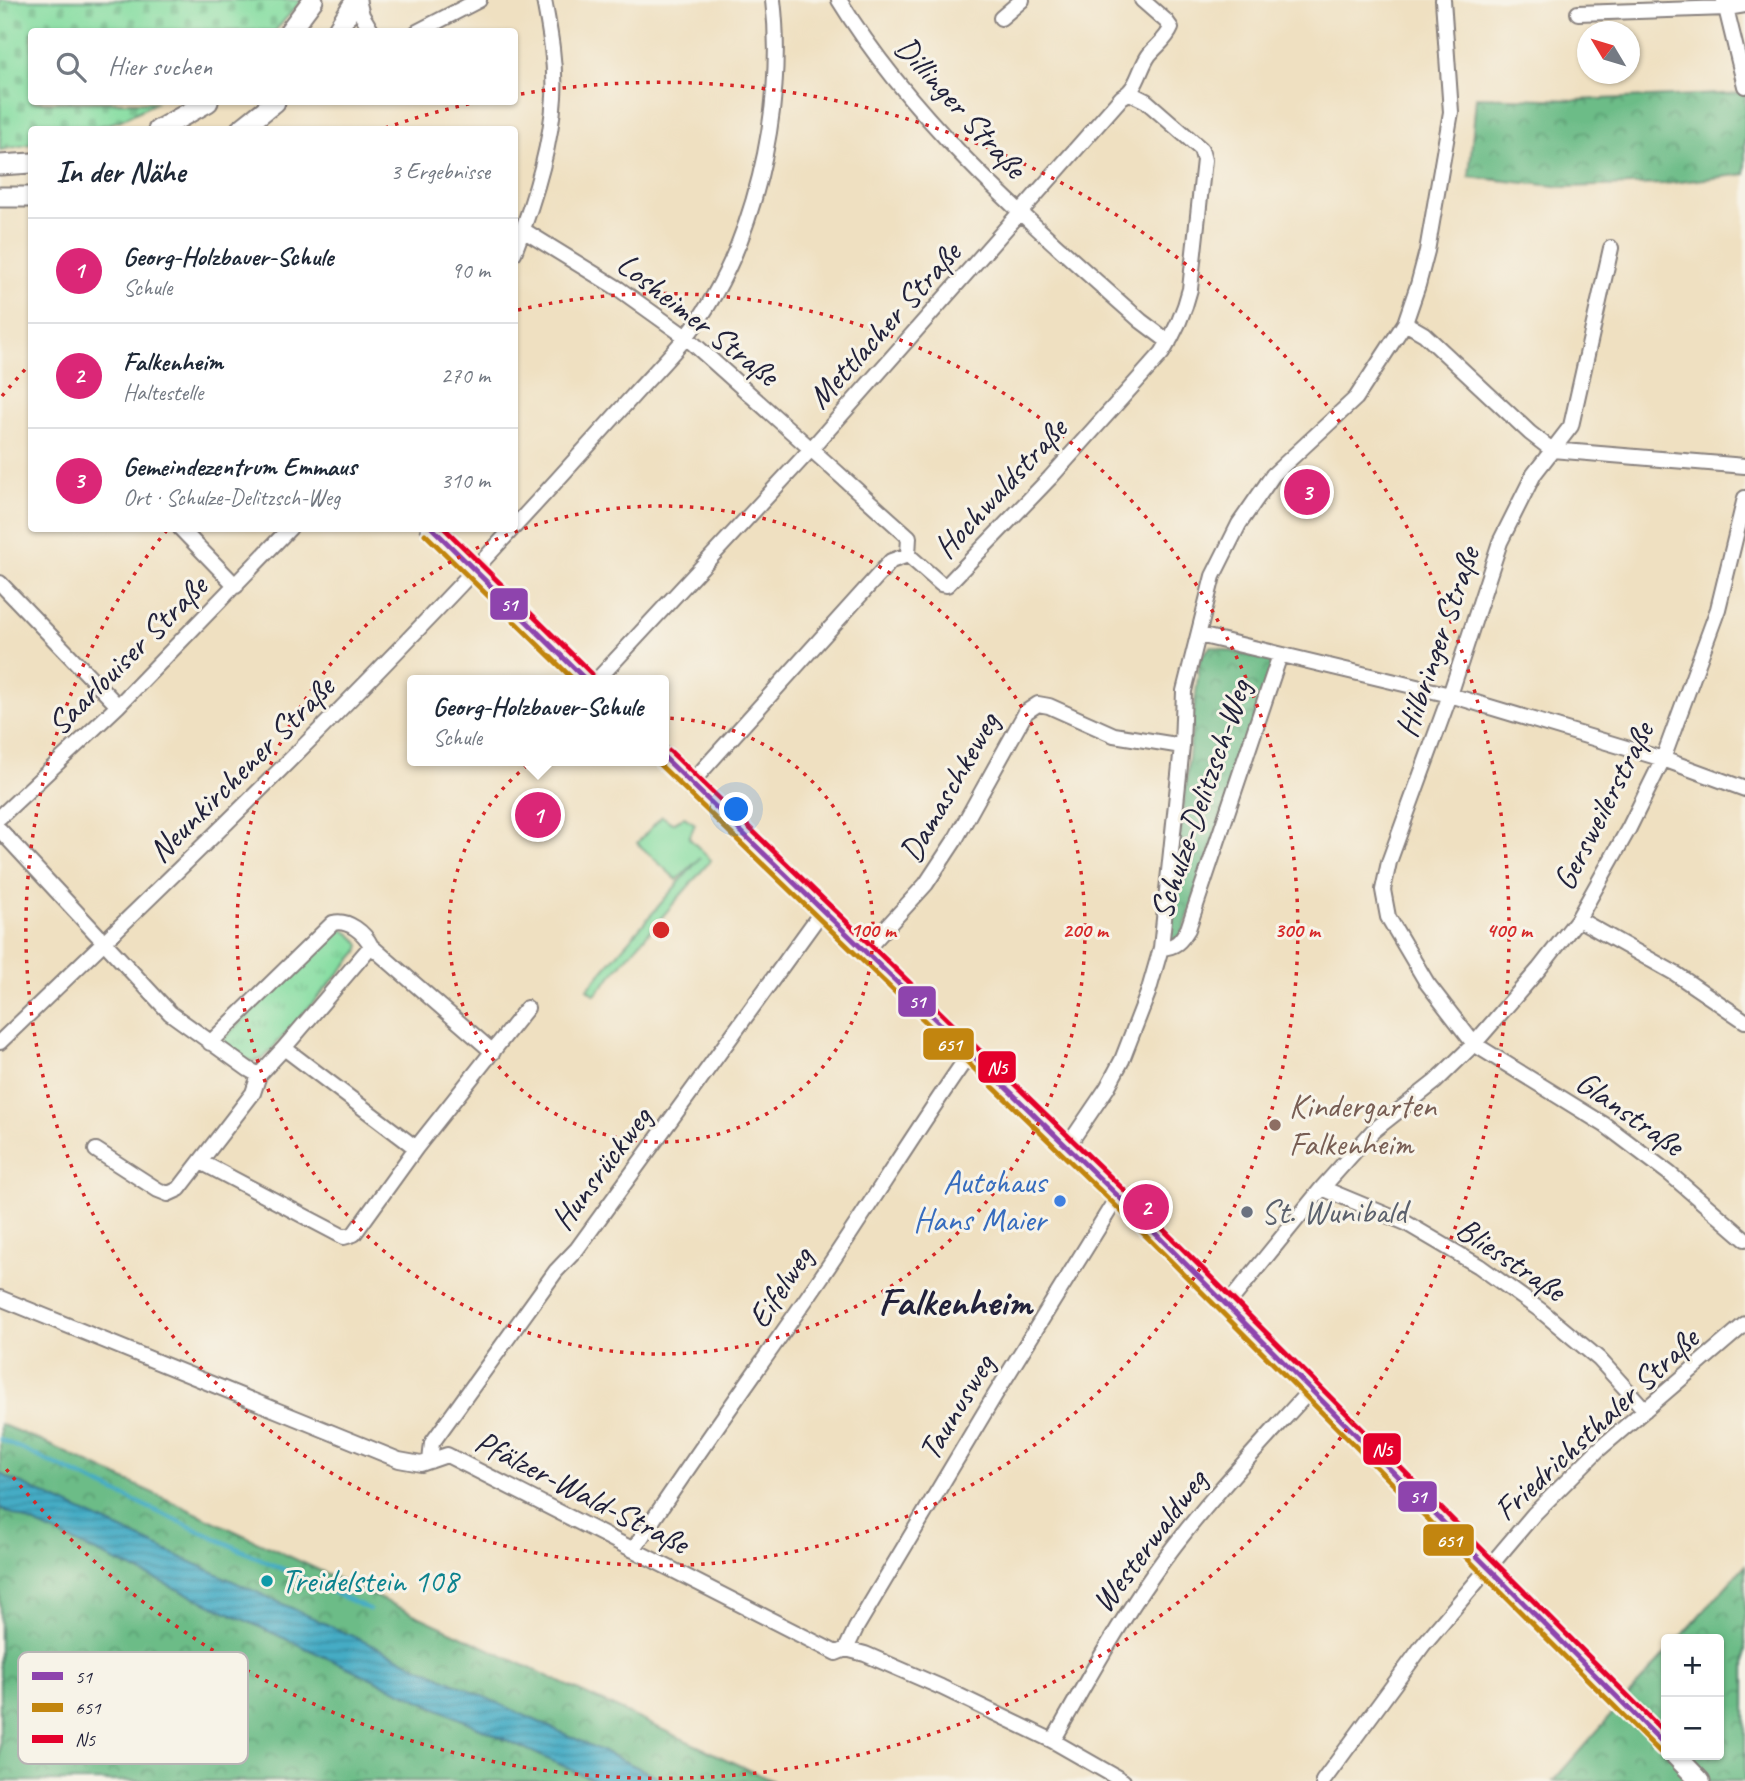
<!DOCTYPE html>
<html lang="de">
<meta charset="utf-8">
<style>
:root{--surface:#fff;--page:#f6f6f7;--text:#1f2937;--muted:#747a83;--line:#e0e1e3;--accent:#db2777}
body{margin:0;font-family:Caveat,sans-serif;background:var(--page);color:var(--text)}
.controls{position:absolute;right:21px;bottom:21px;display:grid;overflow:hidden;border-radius:7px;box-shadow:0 2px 5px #0004}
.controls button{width:63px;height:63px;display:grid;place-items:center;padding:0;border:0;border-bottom:2px solid var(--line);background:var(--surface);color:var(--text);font:35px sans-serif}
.compass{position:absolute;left:1577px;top:21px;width:63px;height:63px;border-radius:50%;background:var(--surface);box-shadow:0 2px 5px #0004;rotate:308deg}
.you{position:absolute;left:737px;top:810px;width:24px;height:24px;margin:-18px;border:5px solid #fff;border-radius:50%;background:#1a73e8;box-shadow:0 0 0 10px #1a73e833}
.badge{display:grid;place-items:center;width:46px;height:46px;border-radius:50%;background:var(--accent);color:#fff;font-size:23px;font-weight:700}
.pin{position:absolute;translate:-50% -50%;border:4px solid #fff;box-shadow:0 2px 7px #0006}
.popup{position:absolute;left:407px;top:675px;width:262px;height:91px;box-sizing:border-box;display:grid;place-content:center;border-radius:7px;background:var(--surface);filter:drop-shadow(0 2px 5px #0005);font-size:23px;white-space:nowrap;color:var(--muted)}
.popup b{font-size:26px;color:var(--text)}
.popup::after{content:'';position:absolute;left:50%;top:100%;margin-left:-14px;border:14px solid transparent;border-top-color:var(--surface)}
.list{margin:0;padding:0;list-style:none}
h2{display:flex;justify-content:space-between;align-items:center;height:91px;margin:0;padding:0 28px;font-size:30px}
h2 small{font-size:23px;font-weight:400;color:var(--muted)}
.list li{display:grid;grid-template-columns:46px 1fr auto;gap:21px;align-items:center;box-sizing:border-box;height:105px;padding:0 28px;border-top:2px solid var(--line)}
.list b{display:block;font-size:26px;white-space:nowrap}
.list p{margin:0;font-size:23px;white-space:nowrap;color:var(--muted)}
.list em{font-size:23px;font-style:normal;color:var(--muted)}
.icon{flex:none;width:38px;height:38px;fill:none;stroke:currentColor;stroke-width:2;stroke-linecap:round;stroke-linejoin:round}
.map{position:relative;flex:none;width:1745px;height:1781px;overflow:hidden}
.search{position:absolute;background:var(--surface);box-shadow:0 2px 5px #0004;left:28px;top:28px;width:490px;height:77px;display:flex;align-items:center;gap:18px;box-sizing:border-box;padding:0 24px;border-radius:7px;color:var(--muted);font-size:26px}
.panel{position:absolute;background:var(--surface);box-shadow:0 2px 5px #0004;left:28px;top:126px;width:490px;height:406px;border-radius:7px}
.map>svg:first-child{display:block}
.grass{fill:url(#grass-tufts);stroke:#54806e;stroke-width:2}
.forest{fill:url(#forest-crowns);stroke:#476f61;stroke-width:2}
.cemetery{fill:url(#cemetery-stones);stroke:#54806e;stroke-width:2}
.garden{fill:#85dda1;stroke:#54806e;stroke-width:2}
.water{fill:url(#water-rules);stroke:#346780;stroke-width:2}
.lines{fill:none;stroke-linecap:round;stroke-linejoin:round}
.stream{stroke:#45acc5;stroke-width:4.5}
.street-casing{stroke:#88817e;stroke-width:18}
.secondary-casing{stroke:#88817e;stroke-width:23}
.street{stroke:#fff;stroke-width:14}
.secondary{stroke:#fff;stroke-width:19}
.bus-1-casing{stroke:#f7f3e8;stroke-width:10}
.bus-2-casing{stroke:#f7f3e8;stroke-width:10}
.bus-3-casing{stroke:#f7f3e8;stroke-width:10}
.bus-1{stroke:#8e44ad;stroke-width:5}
.bus-2{stroke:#c2850f;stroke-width:5}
.bus-3{stroke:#e4002b;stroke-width:5}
.ring{fill:none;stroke:#d62828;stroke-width:3.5;stroke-dasharray:3.5 7}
.education-dot{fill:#8d6e63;stroke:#f7f3e8;stroke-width:2.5}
.shop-dot{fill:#3f7fe0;stroke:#f7f3e8;stroke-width:2.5}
.worship-dot{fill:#6b7280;stroke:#f7f3e8;stroke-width:2.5}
.culture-dot{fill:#0f9aa8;stroke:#f7f3e8;stroke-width:2.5}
.labels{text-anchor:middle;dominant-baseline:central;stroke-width:6;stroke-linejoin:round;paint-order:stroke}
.street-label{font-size:33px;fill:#22223b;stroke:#f7f3e8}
.education-label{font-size:33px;fill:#785e54;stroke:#f7f3e8;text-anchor:start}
.shop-label{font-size:33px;fill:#366cbe;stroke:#f7f3e8;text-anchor:end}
.worship-label{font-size:33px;fill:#5b616d;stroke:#f7f3e8;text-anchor:start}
.culture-label{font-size:33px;fill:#0d838f;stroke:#f7f3e8;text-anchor:start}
.district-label{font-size:40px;font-weight:bold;fill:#22223b;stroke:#f7f3e8}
.key{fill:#f7f3e8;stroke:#b7b4b4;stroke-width:2}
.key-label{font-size:19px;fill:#22223b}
.centre{fill:#d62828;stroke:#f7f3e8;stroke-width:3.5}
.ring-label{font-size:21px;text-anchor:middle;font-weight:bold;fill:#d62828;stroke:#f7f3e8;stroke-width:6;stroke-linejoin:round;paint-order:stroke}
.line-badge{stroke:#f7f3e8;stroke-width:2.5}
.badge-label{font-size:19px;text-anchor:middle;font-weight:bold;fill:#fff}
</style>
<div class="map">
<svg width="1745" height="1781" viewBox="0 0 1745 1781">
<defs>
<pattern id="grass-tufts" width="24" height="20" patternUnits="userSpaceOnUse" patternTransform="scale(1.75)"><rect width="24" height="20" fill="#85dda1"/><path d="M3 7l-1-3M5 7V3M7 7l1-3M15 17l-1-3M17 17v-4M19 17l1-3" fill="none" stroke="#73bd8c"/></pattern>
<pattern id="forest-crowns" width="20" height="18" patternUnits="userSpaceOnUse" patternTransform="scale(1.75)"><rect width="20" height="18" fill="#6cbc87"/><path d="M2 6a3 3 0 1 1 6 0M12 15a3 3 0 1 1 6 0" fill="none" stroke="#589870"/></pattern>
<pattern id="cemetery-stones" width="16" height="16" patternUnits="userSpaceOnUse" patternTransform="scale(1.75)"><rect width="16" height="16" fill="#85dda1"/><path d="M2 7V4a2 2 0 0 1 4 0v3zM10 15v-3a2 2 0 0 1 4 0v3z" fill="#73bd8c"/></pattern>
<pattern id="water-rules" width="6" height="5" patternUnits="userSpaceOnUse" patternTransform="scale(1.75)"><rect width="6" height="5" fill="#45acc5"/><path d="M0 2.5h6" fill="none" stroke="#398ca1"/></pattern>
</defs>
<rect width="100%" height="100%" fill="#f7f3e8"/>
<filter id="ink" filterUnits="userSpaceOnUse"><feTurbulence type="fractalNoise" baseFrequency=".0143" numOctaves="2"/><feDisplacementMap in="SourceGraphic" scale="14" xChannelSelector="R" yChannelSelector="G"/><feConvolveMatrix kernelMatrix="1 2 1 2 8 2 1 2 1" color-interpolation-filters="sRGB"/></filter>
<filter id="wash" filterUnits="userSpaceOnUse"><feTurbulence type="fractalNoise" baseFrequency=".00686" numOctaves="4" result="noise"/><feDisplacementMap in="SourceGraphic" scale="28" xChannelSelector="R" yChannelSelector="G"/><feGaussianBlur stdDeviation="1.57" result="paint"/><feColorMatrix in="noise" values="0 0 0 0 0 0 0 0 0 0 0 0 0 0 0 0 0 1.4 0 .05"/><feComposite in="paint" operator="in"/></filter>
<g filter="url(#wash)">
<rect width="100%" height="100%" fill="#efe0c1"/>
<path class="grass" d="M 336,928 C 346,929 355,937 360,945 L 358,952 L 263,1059 C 247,1066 236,1054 224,1044 L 225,1037 Z"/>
<path class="forest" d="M 1745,93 L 1745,174 L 1664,184 L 1565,187 L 1469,177 L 1476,97 L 1576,100 Z
M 1211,646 L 1273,662 L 1181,938 L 1173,941 L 1169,935 L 1200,658 Z
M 0,1424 L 41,1441 L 773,1781 L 667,1781 L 0,1474 Z
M 0,1508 L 596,1781 L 0,1781 Z
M 1745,1565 L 1745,1781 L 1553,1781 L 1666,1653 L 1666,1755 L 1719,1755 L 1719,1639 L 1679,1639 Z"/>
<path class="cemetery" d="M 0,0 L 302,0 L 275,31 L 32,32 L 32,102 L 157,102 L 119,121 L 89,129 L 32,130 L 31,144 L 0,150 Z"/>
<path class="garden" d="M 662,816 L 672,823 L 684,817 L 695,824 L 689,838 L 711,860 L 595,995 L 587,989 L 700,858 L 677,880 L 637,843 Z"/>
<path class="water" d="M 0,1474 L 667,1781 L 596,1781 L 0,1508 Z"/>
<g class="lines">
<path class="stream" d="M 0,1439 L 369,1609"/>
</g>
</g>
<g filter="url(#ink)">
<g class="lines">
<g class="street-casing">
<path id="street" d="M 358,0 L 362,15 L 372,32
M 839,0 C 917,127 1031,223 1141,321 L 1169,342
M 1724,0 L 1745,86
M 1578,13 L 1727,8 L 1745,5
M 1001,18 L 1022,0
M 417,32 L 479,0
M 523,230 L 619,289 L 686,337 L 909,537 L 908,555
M 1611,248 L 1571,426 L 1534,474 L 1500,542 L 1450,695 L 1389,862 L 1383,890 L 1388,917 L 1427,983 L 1474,1044 L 1605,1125 L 1670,1174 L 1745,1239
M 514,253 C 533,204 551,149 554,97 C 556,64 550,32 544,0
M 1405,323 L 1424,334 L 1530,433 L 1552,450 L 1745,466
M 514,527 C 554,484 593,440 632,397 C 650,377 669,358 686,337 C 754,251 786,108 773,0
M 180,528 L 236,586
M 0,583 L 118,706
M 1199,635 L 1450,695 L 1663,759 L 1745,789
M 597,680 L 812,448 L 1122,97 C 1138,89 1139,69 1149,55 C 1157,45 1166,40 1171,28 L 1166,21 L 1142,0
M 691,783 L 891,561 L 908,555 L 941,584 L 947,585 L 1050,478 L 1162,353 C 1175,333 1184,313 1190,289 L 1204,160 L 1201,149 L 1146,101 L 1130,93
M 0,817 L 118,706 L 290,528
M 0,830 L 170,1013 L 248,1069 L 259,1075 L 284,1048 L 416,1148
M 1578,919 L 1676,974 L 1745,1021
M 1161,948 C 1176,947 1180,942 1188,929 L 1280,655
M 865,951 L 926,884 L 955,840 L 1026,712 L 1038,704 L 1049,706 L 1114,735 L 1182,746
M 0,1042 C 175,874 349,707 513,528
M 210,1043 L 333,923 C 348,919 365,933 371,946
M 284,1048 L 371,946 L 493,1052
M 1067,1147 L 1107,1088 L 1122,1060 L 1148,993 L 1161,948 L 1182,746 L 1184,691 L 1213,576 L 1239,524 L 1273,475 L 1356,398 L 1405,323 L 1418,285 L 1427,251 L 1451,112 L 1443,0
M 96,1150 L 158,1190 L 168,1194 L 179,1189 L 253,1093 L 259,1075
M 201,1162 L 344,1237 L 354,1234 L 416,1148 L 527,1008
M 1322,1188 L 1406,1223 L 1479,1266 L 1540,1310 L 1599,1359 L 1645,1410
M 0,1298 L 399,1460 L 421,1464 L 447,1455 L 836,1653 L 846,1649 L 865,1654 L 941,1687 L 1053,1741 L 1123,1781
M 1227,1305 L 1322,1188 L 1373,1131 L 1435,1082 L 1474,1044 L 1539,969 L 1578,919 L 1629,828 L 1663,759 L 1718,609 L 1745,498
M 430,1461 L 432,1443 L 556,1271 L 577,1249 L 823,910
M 633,1550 C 693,1458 758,1369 820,1279 C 871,1204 918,1127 970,1053
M 846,1649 L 856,1628 L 995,1395 L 1118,1196
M 1053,1741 C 1085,1684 1117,1626 1155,1572 C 1201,1507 1258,1448 1311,1389
M 1323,1781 L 1423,1645 L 1534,1514 L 1597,1451 L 1745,1324"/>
</g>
<g class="secondary-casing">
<path id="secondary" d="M 289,32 L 313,0
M 336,32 L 356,0
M 158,130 L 208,102
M 240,130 L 275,102
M 0,165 L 32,163
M 0,197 L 32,197
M 431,528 L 586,680
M 664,757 L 1118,1196 L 1666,1746
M 1675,1755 L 1700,1781"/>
</g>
<use href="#street" class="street"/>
<use href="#secondary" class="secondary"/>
<g class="bus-1-casing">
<path id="bus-1" d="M 432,528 L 586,680
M 664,757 L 1118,1196 L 1666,1746"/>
</g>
<g class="bus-2-casing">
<path id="bus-2" d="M 425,534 L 574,680
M 658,763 L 1112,1202 L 1660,1752"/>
</g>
<g class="bus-3-casing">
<path id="bus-3" d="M 444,528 L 592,674
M 670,751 L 1124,1190 L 1666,1734"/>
</g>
<use href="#bus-1" class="bus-1"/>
<use href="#bus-2" class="bus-2"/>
<use href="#bus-3" class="bus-3"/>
</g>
</g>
<g class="ring">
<circle cx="661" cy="930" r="212"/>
<circle cx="661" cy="930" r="424"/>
<path d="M518 310A636 636 0 1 1 167 530"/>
<path d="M2 396A848 848 0 0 1 31 363M385 128A848 848 0 0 1 477 102M521 94A848 848 0 1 1 2 1464"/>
</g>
<circle class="education-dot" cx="1275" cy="1125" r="7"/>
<circle class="shop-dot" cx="1060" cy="1201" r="7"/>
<circle class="worship-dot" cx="1247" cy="1212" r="7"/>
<circle class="culture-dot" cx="267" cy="1581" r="7"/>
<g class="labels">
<g class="street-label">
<text transform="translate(961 107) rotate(48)">Dillinger Straße</text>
<text transform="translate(698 319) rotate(38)">Losheimer Straße</text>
<text transform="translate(884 325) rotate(-48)">Mettlacher Straße</text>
<text transform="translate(1000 488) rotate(-47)">Hochwaldstraße</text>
<text transform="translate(1437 642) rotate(-71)">Hilbringer Straße</text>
<text transform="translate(127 655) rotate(-45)">Saarlouiser Straße</text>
<text transform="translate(241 769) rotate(-45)">Neunkirchener Straße</text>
<text transform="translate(949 787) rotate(-60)">Damaschkeweg</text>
<text transform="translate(1200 799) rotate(-71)">Schulze-Delitzsch-Weg</text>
<text transform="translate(1603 806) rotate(-63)">Gersweilerstraße</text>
<text transform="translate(1630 1113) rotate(35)">Glanstraße</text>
<text transform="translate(601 1168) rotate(-53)">Hunsrückweg</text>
<text transform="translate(1511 1259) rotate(34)">Bliesstraße</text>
<text transform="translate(780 1287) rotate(-56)">Eifelweg</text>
<text transform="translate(956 1407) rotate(-59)">Taunusweg</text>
<text transform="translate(1596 1424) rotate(-43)">Friedrichsthaler Straße</text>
<text transform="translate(582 1492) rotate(27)">Pfälzer-Wald-Straße</text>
<text transform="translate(1149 1541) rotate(-53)">Westerwaldweg</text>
</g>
<g class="education-label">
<text x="1289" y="1106">Kindergarten<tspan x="1289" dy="38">Falkenheim</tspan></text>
</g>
<g class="shop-label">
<text x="1046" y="1182">Autohaus<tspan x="1046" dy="38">Hans Maier</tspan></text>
</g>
<g class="worship-label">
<text x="1261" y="1212">St. Wunibald</text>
</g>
<g class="culture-label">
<text x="281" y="1581">Treidelstein 108</text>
</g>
<g class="district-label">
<text x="955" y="1302">Falkenheim</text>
</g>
</g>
<rect x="18" y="1652" width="230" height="112" rx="10" class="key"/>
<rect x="32" y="1672" width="31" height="8" fill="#8e44ad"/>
<rect x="32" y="1703" width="31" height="9" fill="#c2850f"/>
<rect x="32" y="1735" width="31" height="8" fill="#e4002b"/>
<g class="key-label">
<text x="75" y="1683">51</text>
<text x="75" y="1714">651</text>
<text x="75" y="1746">N5</text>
</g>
<circle cx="661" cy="930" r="10" class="centre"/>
<g class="ring-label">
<text x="873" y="937">100 m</text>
<text x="1085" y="937">200 m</text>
<text x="1297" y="937">300 m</text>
<text x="1509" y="937">400 m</text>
</g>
<g class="line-badge">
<rect x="489" y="587" width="40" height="34" rx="7" fill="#8e44ad"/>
<rect x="897" y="985" width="40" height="33" rx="7" fill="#8e44ad"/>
<rect x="922" y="1027" width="53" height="34" rx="7" fill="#c2850f"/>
<rect x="977" y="1050" width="40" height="34" rx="7" fill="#e4002b"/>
<rect x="1362" y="1432" width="40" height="34" rx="7" fill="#e4002b"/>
<rect x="1397" y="1480" width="41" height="33" rx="7" fill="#8e44ad"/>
<rect x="1422" y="1523" width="53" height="34" rx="7" fill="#c2850f"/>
</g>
<g class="badge-label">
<text x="509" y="611">51</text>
<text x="917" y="1008">51</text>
<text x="949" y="1051">651</text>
<text x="997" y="1074">N5</text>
<text x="1382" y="1456">N5</text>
<text x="1418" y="1503">51</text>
<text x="1449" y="1547">651</text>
</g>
</svg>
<div class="controls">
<button>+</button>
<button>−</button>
</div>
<svg class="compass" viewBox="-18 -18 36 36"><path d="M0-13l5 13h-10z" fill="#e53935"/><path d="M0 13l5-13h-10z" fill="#747a83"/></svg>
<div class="you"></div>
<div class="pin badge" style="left:538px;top:815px">1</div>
<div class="popup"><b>Georg-Holzbauer-Schule</b>Schule</div>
<div class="pin badge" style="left:1146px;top:1207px">2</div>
<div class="pin badge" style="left:1307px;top:492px">3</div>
<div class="search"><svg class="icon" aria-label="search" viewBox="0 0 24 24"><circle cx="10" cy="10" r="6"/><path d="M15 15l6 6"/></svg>Hier suchen</div>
<section class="panel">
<h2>In der Nähe<small>3 Ergebnisse</small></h2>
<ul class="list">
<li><span class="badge">1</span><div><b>Georg-Holzbauer-Schule</b><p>Schule</p></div><em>90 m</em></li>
<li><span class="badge">2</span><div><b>Falkenheim</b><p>Haltestelle</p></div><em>270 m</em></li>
<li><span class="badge">3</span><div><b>Gemeindezentrum Emmaus</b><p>Ort · Schulze-Delitzsch-Weg</p></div><em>310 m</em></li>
</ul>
</section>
</div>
